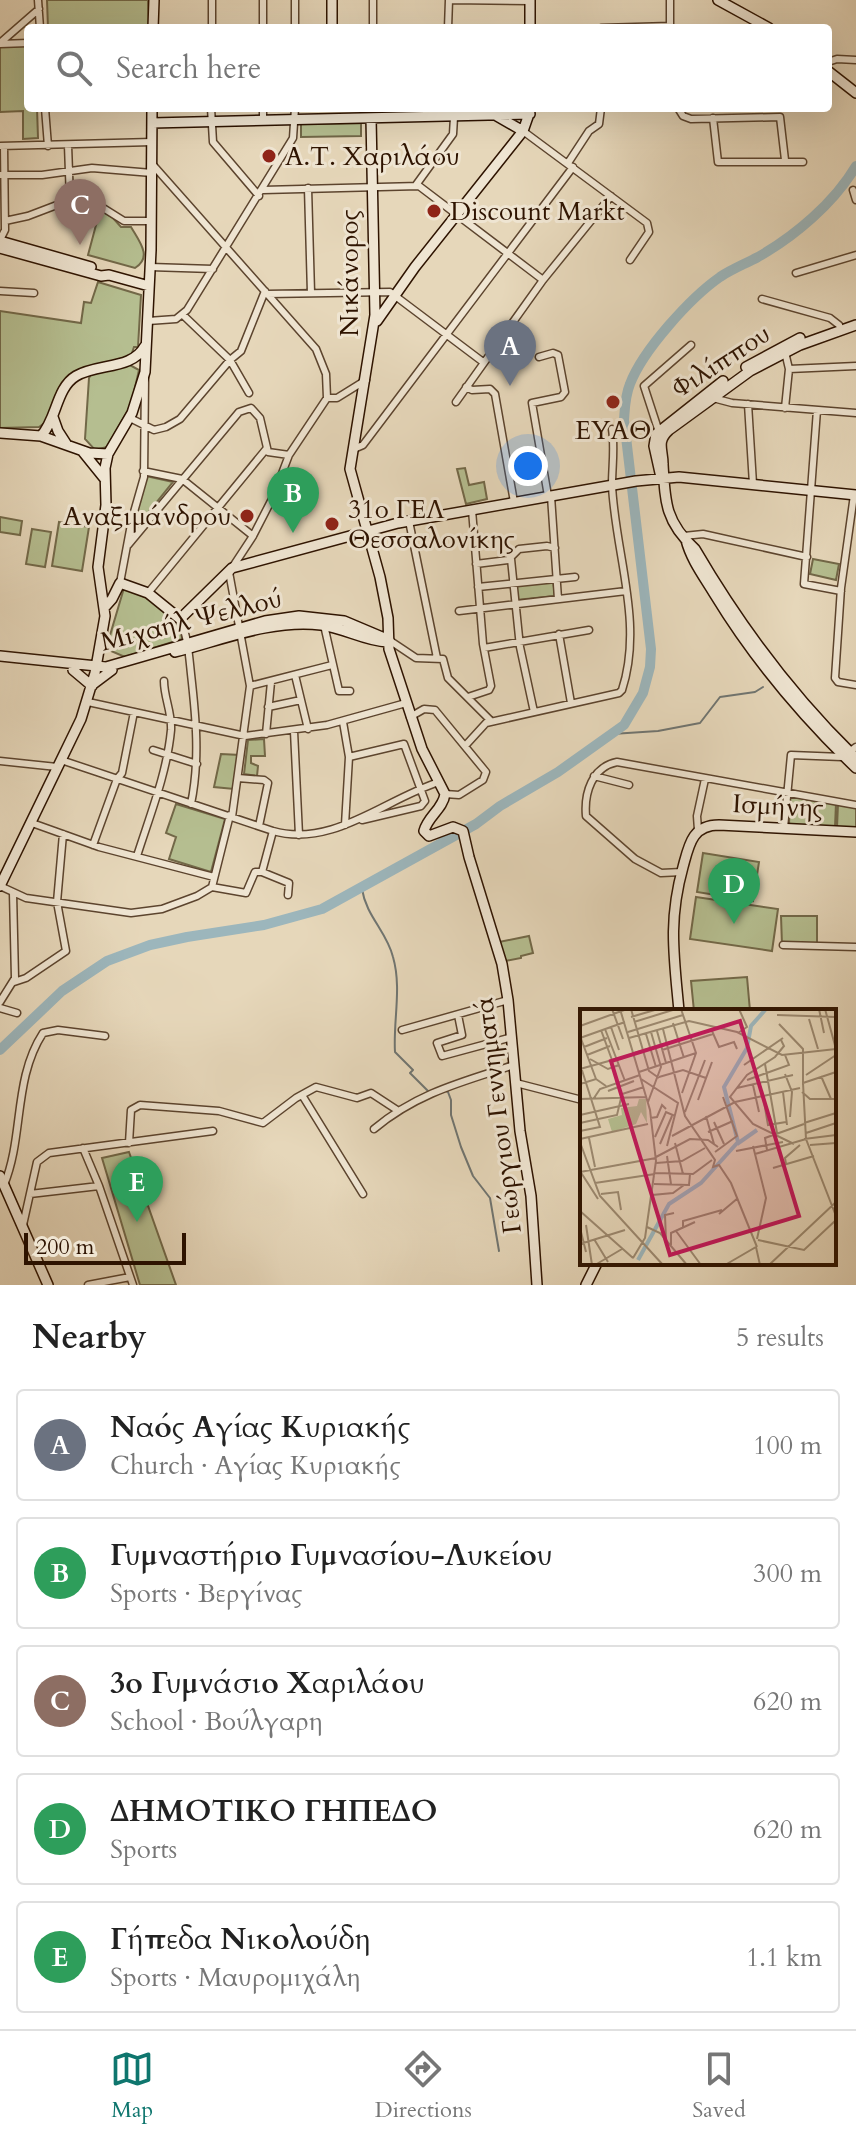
<!DOCTYPE html>
<meta charset="utf-8">
<style>
:root{--surface:#fff;--page:#f2f2f2;--text:#222;--muted:#767676;--line:#e0e0e0;--accent:#0f766e}
body{margin:0;font-family:Cardo,serif;background:var(--page);color:var(--text)}
.scale{position:absolute;left:24px;bottom:20px;width:162px;box-sizing:border-box;padding-left:8px;border:4px solid #2e1300;border-top:0;font-size:22px;line-height:28px;white-space:nowrap;color:#2e1300;-webkit-text-stroke:6px #efe5d2;paint-order:stroke}
.you{position:absolute;left:528px;top:466px;width:28px;height:28px;margin:-20px;border:6px solid #fff;border-radius:50%;background:#1a73e8;box-shadow:0 0 0 12px #1a73e833}
.badge{display:grid;place-items:center;width:52px;height:52px;border-radius:50%;background:var(--accent);color:#fff;font-size:26px;font-weight:700}
.pin{position:absolute;translate:-50% -66px;filter:drop-shadow(0 2px 4px #0008)}
.pin::after{content:'';position:absolute;top:42px;width:28px;height:24px;background:inherit;clip-path:polygon(0 0,100% 0,50% 100%)}
.list{margin:0;padding:0;list-style:none}
h2{display:flex;justify-content:space-between;align-items:center;height:104px;margin:0;padding:0 32px;font-size:34px}
h2 small{font-size:26px;font-weight:400;color:var(--muted)}
.list li{display:grid;grid-template-columns:52px 1fr auto;gap:24px;align-items:center;box-sizing:border-box;height:112px;margin:0 16px 16px;padding:0 16px;border:2px solid var(--line);border-radius:8px}
.list b{display:block;font-size:30px;white-space:nowrap}
.list p{margin:0;font-size:26px;white-space:nowrap;color:var(--muted)}
.list em{font-size:26px;font-style:normal;color:var(--muted)}
.icon{flex:none;width:44px;height:44px;fill:none;stroke:currentColor;stroke-width:2;stroke-linecap:round;stroke-linejoin:round}
.map{position:relative;flex:none;width:856px;height:1285px;overflow:hidden}
.search{position:absolute;background:var(--surface);box-shadow:0 8px 32px #0002;left:24px;right:24px;top:24px;height:88px;display:flex;align-items:center;gap:20px;box-sizing:border-box;padding:0 28px;border-radius:8px;color:var(--muted);font-size:30px}
.sheet{height:744px;background:var(--surface)}
nav{display:flex;justify-content:space-around;align-items:center;box-sizing:border-box;height:112px;border-top:2px solid var(--line);background:var(--surface);font-size:22px;color:var(--muted)}
nav a{display:grid;justify-items:center;gap:4px}
nav .on{color:var(--accent)}
.map>svg:first-child{display:block}
.green{fill:#b5be90;stroke:#726848;stroke-width:2}
.lines{fill:none;stroke-linecap:round;stroke-linejoin:round}
.stream{stroke:#707571;stroke-width:2}
.river{stroke:#9cb6bc;stroke-width:10}
.street-casing{stroke:#5c442e;stroke-width:9}
.secondary-casing{stroke:#2e1300;stroke-width:12}
.street{stroke:#efe5d2;stroke-width:6}
.secondary{stroke:#efe5d2;stroke-width:9}
.poi-dot{fill:#8f2418;stroke:#efe5d2;stroke-width:3}
.labels{text-anchor:middle;dominant-baseline:central;stroke-width:6;stroke-linejoin:round;paint-order:stroke}
.poi-label{font-size:26px;fill:#2e1300;stroke:#efe5d2;text-anchor:start}
.street-label{font-size:26px;fill:#2e1300;stroke:#efe5d2}
.inset-river{fill:none;stroke:#9cb6bc;stroke-width:4}
.inset-road{fill:none;stroke:#9c8970;stroke-width:2}
.view{fill:#c2185b;fill-opacity:0.15;stroke:#c2185b;stroke-width:4}
.inset-edge{fill:none;stroke:#2e1300;stroke-width:4}
</style>
<div class="map">
<svg width="856" height="1285" viewBox="0 0 856 1285">
<rect width="100%" height="100%" fill="#e6d7ba"/>
<filter id="stains"><feTurbulence type="fractalNoise" baseFrequency=".0025" numOctaves="4"/><feColorMatrix values="0 0 0 0 .2 0 0 0 0 .09 0 0 0 0 .02 0 0 0 .5 -.17"/></filter>
<radialGradient id="worn" r=".72"><stop offset=".6" stop-color="#630" stop-opacity="0"/><stop offset="1" stop-color="#630" stop-opacity=".3"/></radialGradient>
<path class="green" d="M 47,0 L 148,0 L 149,28 L 48,28 Z
M 28,45 L 28,108 L 37,108 L 38,138 L 23,139 L 23,111 L 0,112 L 0,47 Z
M 361,123 L 361,136 L 301,137 L 301,124 Z
M 100,210 L 113,218 L 121,227 L 131,227 C 139,241 153,257 135,268 L 88,255 Z
M 98,282 L 141,295 L 138,347 L 134,347 L 131,356 L 70,376 L 58,390 L 46,422 L 39,427 L 0,428 L 0,311 L 81,323 L 84,302 L 91,303 Z
M 128,364 L 139,370 L 131,405 L 107,447 L 95,450 L 85,439 L 89,378 L 91,374 Z
M 465,468 L 469,485 L 484,482 L 487,499 L 466,504 L 457,469 Z
M 146,476 L 173,482 L 135,529 L 133,528 Z
M 0,517 L 22,521 L 20,535 L 0,532 Z
M 59,522 L 89,527 L 82,571 L 52,566 Z
M 32,529 L 51,532 L 45,567 L 26,564 Z
M 813,559 L 839,564 L 836,580 L 810,574 Z
M 553,580 L 555,596 L 516,600 L 514,584 Z
M 124,588 C 146,596 180,613 182,639 L 125,657 L 111,651 L 108,642 Z
M 264,739 L 265,756 L 251,756 L 251,763 L 258,766 L 257,776 L 244,774 L 248,740 Z
M 221,754 L 240,755 L 234,789 L 214,787 Z
M 790,795 L 836,803 L 835,827 L 789,825 Z
M 176,804 L 225,819 L 211,872 L 169,859 L 176,837 L 166,833 Z
M 838,804 L 856,807 L 856,828 L 837,827 Z
M 703,853 L 759,862 L 753,901 L 697,892 Z
M 696,897 L 778,909 L 772,951 L 690,939 Z
M 781,916 L 817,916 L 817,944 L 782,945 Z
M 529,936 L 533,953 L 521,956 L 521,958 L 505,961 L 499,942 Z
M 747,977 L 750,1011 L 694,1011 L 691,981 Z
M 129,1152 L 176,1285 L 140,1285 L 102,1158 Z"/>
<g class="lines">
<path class="stream" d="M 612,734 L 658,731 L 700,723 L 720,697 L 755,692 L 763,687
M 362,889 C 366,916 387,932 393,957 C 402,988 393,1021 395,1052 L 413,1070 L 410,1073 L 430,1093
M 444,1090 L 448,1092 L 451,1100 L 451,1115 L 461,1147 L 473,1176 L 490,1198 L 499,1251"/>
<path class="river" d="M 0,1050 L 62,991 L 107,961 L 150,945 L 187,937 L 264,925 L 322,909 L 476,824 L 500,806 L 558,772 L 624,725 L 643,693 L 650,667 L 651,649 L 624,420 C 625,407 625,396 630,384 C 643,350 690,298 720,277 C 732,269 745,264 758,257 C 795,236 834,203 856,166"/>
<g class="street-casing">
<path id="street" d="M 38,0 L 40,28
M 451,0 L 530,1
M 670,0 L 670,28
M 212,28 L 212,0
M 263,28 L 263,0
M 295,28 L 295,0
M 373,28 L 373,0
M 448,28 L 449,0
M 601,28 L 670,26
M 0,43 L 39,9
M 0,44 L 28,43
M 828,62 L 837,59 L 856,60
M 45,108 L 48,146
M 211,108 L 213,142 L 259,196
M 263,108 L 263,120
M 678,108 L 683,116 L 691,119 L 780,117 L 785,160
M 713,118 L 718,162 L 803,162
M 523,131 L 647,223 L 649,232 L 630,260
M 68,145 L 70,200
M 0,146 L 152,142
M 568,163 L 589,131 L 599,124 L 601,108
M 153,165 L 316,349 L 326,374 L 327,398 L 289,455 L 273,497 L 253,536 L 232,568
M 0,175 L 42,175 L 92,168 L 152,173
M 416,185 L 453,134 L 454,117
M 308,188 L 311,293
M 263,190 L 419,186 L 543,280
M 853,190 L 856,200
M 5,221 L 28,216 L 70,200 L 100,206 L 124,221 L 151,221
M 0,240 L 5,230 L 4,146
M 150,267 L 213,269
M 796,273 L 856,255
M 0,291 L 34,293
M 267,294 L 390,292 L 483,362
M 762,299 L 830,318 L 839,325
M 183,315 L 230,360 L 241,351 L 265,291
M 148,321 L 176,319 L 187,310 L 293,138 L 295,108
M 785,352 L 789,369 L 785,408
M 539,357 L 553,353 L 558,355 L 565,392 L 561,397 L 532,403 L 548,496
M 789,369 L 856,366
M 466,387 L 472,390 L 490,389 L 495,394 L 514,502
M 327,398 L 337,398 L 366,380
M 713,398 L 732,403 L 856,413
M 456,402 L 543,280 L 611,196
M 748,404 L 753,484
M 817,410 L 804,584 L 841,591
M 130,418 L 154,430 L 166,427 L 180,419 L 230,360 L 249,393
M 659,432 L 644,386 L 691,345
M 356,448 L 363,445 L 573,167
M 143,471 L 182,479 L 253,536
M 854,495 L 841,588 L 835,678 L 838,682 L 856,685
M 551,496 L 558,599
M 409,521 L 437,658
M 684,536 L 703,534 L 807,557
M 128,545 L 239,412 L 251,408 L 260,418 L 268,452 L 289,455
M 511,559 L 520,647 L 534,712
M 476,564 L 508,560 L 519,549 L 547,546 L 555,548
M 229,572 L 250,686 L 232,817
M 120,583 L 132,519 L 144,477 L 145,378
M 478,587 L 575,577
M 148,593 L 267,448
M 459,611 L 626,591
M 180,619 C 188,637 189,655 191,674 C 196,718 200,760 191,804
M 324,625 L 339,691 L 350,691
M 559,634 L 571,703
M 389,640 L 416,658 L 443,659 L 448,678 L 491,721
M 484,648 L 589,630
M 295,675 L 308,729
M 250,686 L 332,665
M 468,697 L 489,690 L 491,686 L 483,644 L 472,510
M 88,702 L 245,736 L 327,725 L 406,703
M 268,707 L 301,700
M 410,717 L 424,709 L 435,710 L 486,772 L 483,780 L 459,795 L 445,794
M 343,722 L 349,757 L 345,825
M 294,731 L 299,835
M 266,734 L 271,682
M 465,746 L 486,723 L 619,693 L 622,690 C 644,623 615,553 612,485 C 612,466 615,448 612,429
M 153,750 L 197,764
M 349,757 L 404,744 L 425,801 L 421,806 L 362,820
M 61,760 L 273,831 C 333,848 385,799 439,782
M 0,761 L 57,767
M 594,776 L 629,785
M 238,778 L 264,780 L 268,783 L 259,826
M 230,815 L 212,887 L 246,893 L 255,872 L 262,872 L 273,831
M 32,823 L 99,847 L 214,877
M 784,828 L 791,755 L 842,757 L 856,747
M 698,830 L 697,816 L 705,779
M 93,845 L 117,779 L 122,773 L 134,712
M 137,856 C 150,815 167,773 171,730 C 172,712 164,698 164,681
M 262,872 L 289,883 L 288,895
M 682,872 L 661,873 L 635,859 L 586,816 C 584,793 592,767 617,762 L 856,805
M 0,886 L 26,898 L 131,913 L 162,909 L 197,896 L 212,887
M 783,945 L 856,947
M 14,982 L 26,978 L 66,951 L 57,902 L 63,834
M 0,1002 L 15,978 L 13,893
M 0,1008 L 17,1013
M 458,1015 L 462,1035 L 437,1043 L 442,1056 L 512,1037
M 402,1030 L 508,1000
M 516,1083 L 582,1100
M 302,1095 L 363,1194
M 374,1129 C 417,1093 462,1082 514,1065
M 129,1143 L 131,1110 L 140,1105 L 219,1111 L 263,1123 L 296,1098 L 316,1087 L 357,1098 L 371,1093 L 397,1110
M 83,1148 L 99,1186 L 133,1285
M 4,1185 C 24,1137 13,1079 43,1033 L 58,1030 L 105,1036
M 30,1194 L 99,1186
M 23,1225 L 37,1162 L 49,1153 L 213,1131
M 88,1285 L 130,1277"/>
</g>
<g class="secondary-casing">
<path id="secondary" d="M 530,0 L 530,28
M 718,0 L 769,28
M 153,28 L 154,0
M 332,28 L 332,0
M 828,71 L 856,93
M 497,116 L 523,131
M 371,118 L 375,315 L 350,469 L 380,577 L 388,618 L 389,649 L 422,749 L 445,794 C 443,809 428,816 424,831 L 429,836 L 453,827 L 463,831 L 469,857 L 502,964 L 508,1000 L 520,1131 L 531,1196 L 537,1285
M 152,123 L 530,114
M 0,241 L 91,267
M 0,248 L 101,276 L 109,275 L 149,286
M 377,321 L 415,267 L 523,131 L 530,111
M 856,325 L 800,345 L 750,371 L 669,430 C 656,442 663,449 663,464 C 665,501 665,522 695,549 C 740,626 792,696 856,758
M 746,367 L 800,338
M 53,417 L 58,431 L 67,445
M 0,433 L 41,436 L 89,453 L 108,454
M 41,436 C 57,419 56,388 76,376 C 98,363 132,370 145,346
M 83,452 L 104,478
M 660,473 L 654,446 L 656,434 L 723,381
M 686,540 C 691,560 705,578 715,595 C 754,659 802,716 856,768
M 104,608 L 112,599 L 120,583 L 148,593 L 180,619 L 232,568 L 398,523 L 636,481 L 679,477 L 856,495
M 175,652 C 222,640 272,619 321,625 C 344,628 365,641 387,642
M 0,656 L 106,667 L 265,621 L 299,616 L 344,621 L 389,640
M 73,670 L 92,686
M 92,685 L 112,670
M 0,886 L 81,719 L 95,673 L 105,616 L 98,567 L 106,505 L 105,468 L 108,454 L 132,413 L 145,372 L 151,250 L 152,108
M 679,1011 C 674,956 668,921 683,867 C 689,845 692,825 719,825 L 856,832
M 0,1176 L 48,1285
M 586,1285 L 597,1263"/>
</g>
<use href="#street" class="street"/>
<use href="#secondary" class="secondary"/>
</g>
<g class="poi-dot">
<circle cx="269" cy="156" r="8"/>
<circle cx="434" cy="211" r="8"/>
<circle cx="613" cy="402" r="8"/>
<circle cx="247" cy="516" r="8"/>
<circle cx="332" cy="524" r="8"/>
</g>
<g class="labels">
<g class="poi-label">
<text x="285" y="156">Α.Τ. Χαριλάου</text>
<text x="450" y="211">Discount Markt</text>
<text x="613" y="430" text-anchor="middle">ΕΥΑΘ</text>
<text x="348" y="509">31ο ΓΕΛ<tspan x="348" dy="30">Θεσσαλονίκης</tspan></text>
<text x="231" y="516" text-anchor="end">Αναξιμάνδρου</text>
</g>
<g class="street-label">
<text transform="translate(349 273) rotate(-90)">Νικάνορος</text>
<text transform="translate(721 361) rotate(-33)">Φιλίππου</text>
<text transform="translate(191 620) rotate(-14)">Μιχαήλ Ψελλού</text>
<text transform="translate(778 806) rotate(3)">Ισμήνης</text>
<text transform="translate(498 1115) rotate(-97)">Γεώργιου Γεννηματά</text>
</g>
</g>
<g transform="translate(580 1009)">
<rect width="256" height="256" fill="#e6d7ba"/>
<path d="M 59,90 L 66,90 L 67,114 L 61,103 L 56,115 L 32,123 L 28,110 L 42,106 L 41,99 L 57,97 Z" fill="#b5be90"/>
<path class="inset-river" d="M 157,135 L 177,121M 58,251 L 89,195 L 121,174 L 158,133 L 144,78 L 167,39 L 171,17 L 186,0"/>
<path class="inset-road" d="M 32,0 L 43,30M 40,0 L 70,101 L 76,152 L 65,229 L 53,249M 51,0 L 69,62 L 79,69M 101,0 L 116,44 L 102,84M 239,0 L 244,24M 245,0 L 256,40M 197,6 L 256,8M 51,8 L 78,0M 229,10 L 238,40M 54,13 L 96,0M 93,14 L 104,49M 199,15 L 223,40 L 223,76M 0,17 L 47,0M 31,18 L 39,41M 25,20 L 45,72M 83,20 L 105,107 L 135,151 L 133,158 L 139,156 L 151,174 L 177,238M 21,21 L 32,51M 77,22 L 86,54M 132,22 L 139,38 L 154,33 L 157,40M 48,23 L 103,6M 158,24 L 167,18 L 159,0M 66,25 L 76,58M 0,27 L 16,70M 0,29 L 45,13M 49,29 L 109,12 L 157,23 L 202,46 L 256,40M 201,31 L 204,37 L 195,48 L 167,66 L 150,88 L 173,115 L 214,135M 4,38 L 27,29M 82,41 L 133,25M 54,44 L 111,27M 7,46 L 30,37M 10,50 L 28,60 L 39,56M 0,55 L 20,118 L 0,122M 185,55 L 197,124M 164,56 L 203,29M 0,60 L 36,50M 59,63 L 116,44M 205,65 L 212,83 L 210,108M 226,66 L 256,46M 241,67 L 251,90M 79,68 L 103,61 L 126,69M 61,70 L 98,94 L 87,137M 167,71 L 209,56 L 205,46M 223,74 L 226,130 L 256,207M 223,74 L 256,63M 0,75 L 16,70 L 26,77M 173,76 L 179,103M 157,79 L 213,66M 28,82 L 54,72M 203,83 L 207,116M 222,83 L 230,90 L 256,90M 183,87 L 188,116 L 206,113M 14,89 L 20,80 L 60,66M 0,90 L 66,88M 118,91 L 132,53M 68,93 L 81,58 L 71,23M 105,103 L 125,51M 0,106 L 49,95M 126,107 L 134,135M 70,109 L 77,108 L 82,96 L 86,100M 134,113 L 144,135M 0,114 L 37,106 L 42,85 L 64,78M 224,114 L 256,104M 128,123 L 153,112M 226,124 L 256,114M 92,127 L 155,93 L 220,79M 75,128 L 86,103 L 95,107M 9,129 L 15,158M 0,130 L 68,115M 224,130 L 256,126M 95,134 L 103,165M 80,135 L 92,107M 1,136 L 20,187 L 83,256M 230,136 L 256,134M 173,137 L 186,189 L 177,230M 187,141 L 185,129 L 224,115M 156,142 L 203,133M 135,143 L 157,127 L 143,88M 175,145 L 226,130M 87,147 L 91,175M 76,148 L 110,130 L 128,131 L 138,138M 76,154 L 102,152 L 125,139M 206,155 L 205,149 L 220,136M 193,159 L 234,147M 0,162 L 18,190M 0,163 L 76,149M 75,164 L 113,165 L 132,151M 15,174 L 75,165M 74,175 L 109,176 L 110,165M 21,185 L 38,183 L 41,201M 72,186 L 93,184 L 104,176M 0,202 L 53,249M 139,205 L 158,189M 6,216 L 12,256M 67,218 L 80,224 L 107,256M 0,219 L 6,243M 103,219 L 103,212 L 142,201M 96,222 L 121,256M 14,230 L 28,253M 86,231 L 85,206 L 94,204M 178,231 L 224,241 L 256,211M 0,235 L 45,221M 91,236 L 91,224 L 115,213M 15,256 L 42,240M 145,256 L 176,238 L 180,256M 189,256 L 256,193"/>
<path class="view" d="M 160,12 L 219,207 L 90,246 L 31,52 Z"/>
<rect width="256" height="256" class="inset-edge"/>
</g>
<rect width="100%" height="100%" filter="url(#stains)"/>
<rect width="100%" height="100%" fill="url(#worn)"/>
</svg>
<div class="scale">200 m</div>
<div class="you"></div>
<div class="pin badge" style="left:510px;top:386px;background:#6b7280">A</div>
<div class="pin badge" style="left:293px;top:533px;background:#2e9e5b">B</div>
<div class="pin badge" style="left:80px;top:245px;background:#8d6e63">C</div>
<div class="pin badge" style="left:734px;top:924px;background:#2e9e5b">D</div>
<div class="pin badge" style="left:137px;top:1222px;background:#2e9e5b">E</div>
<div class="search"><svg class="icon" aria-label="search" viewBox="0 0 24 24"><circle cx="10" cy="10" r="6"/><path d="M15 15l6 6"/></svg>Search here</div>
</div>
<section class="sheet">
<h2>Nearby<small>5 results</small></h2>
<ul class="list">
<li><span class="badge" style="background:#6b7280">A</span><div><b>Ναός Αγίας Κυριακής</b><p>Church · Αγίας Κυριακής</p></div><em>100 m</em></li>
<li><span class="badge" style="background:#2e9e5b">B</span><div><b>Γυμναστήριο Γυμνασίου-Λυκείου</b><p>Sports · Βεργίνας</p></div><em>300 m</em></li>
<li><span class="badge" style="background:#8d6e63">C</span><div><b>3ο Γυμνάσιο Χαριλάου</b><p>School · Βούλγαρη</p></div><em>620 m</em></li>
<li><span class="badge" style="background:#2e9e5b">D</span><div><b>ΔΗΜΟΤΙΚΟ ΓΗΠΕΔΟ</b><p>Sports</p></div><em>620 m</em></li>
<li><span class="badge" style="background:#2e9e5b">E</span><div><b>Γήπεδα Νικολούδη</b><p>Sports · Μαυρομιχάλη</p></div><em>1.1 km</em></li>
</ul>
</section>
<nav>
<a class="on"><svg class="icon" aria-label="map" viewBox="0 0 24 24"><path d="M3 6l6-2 6 2 6-2v14l-6 2-6-2-6 2zM9 4v14M15 6v14"/></svg>Map</a>
<a><svg class="icon" aria-label="directions" viewBox="0 0 24 24"><path d="M12 3l9 9-9 9-9-9zM9 14v-3h6M13 9l2 2-2 2"/></svg>Directions</a>
<a><svg class="icon" aria-label="saved" viewBox="0 0 24 24"><path d="M7 4h10v16l-5-4-5 4z"/></svg>Saved</a>
</nav>
